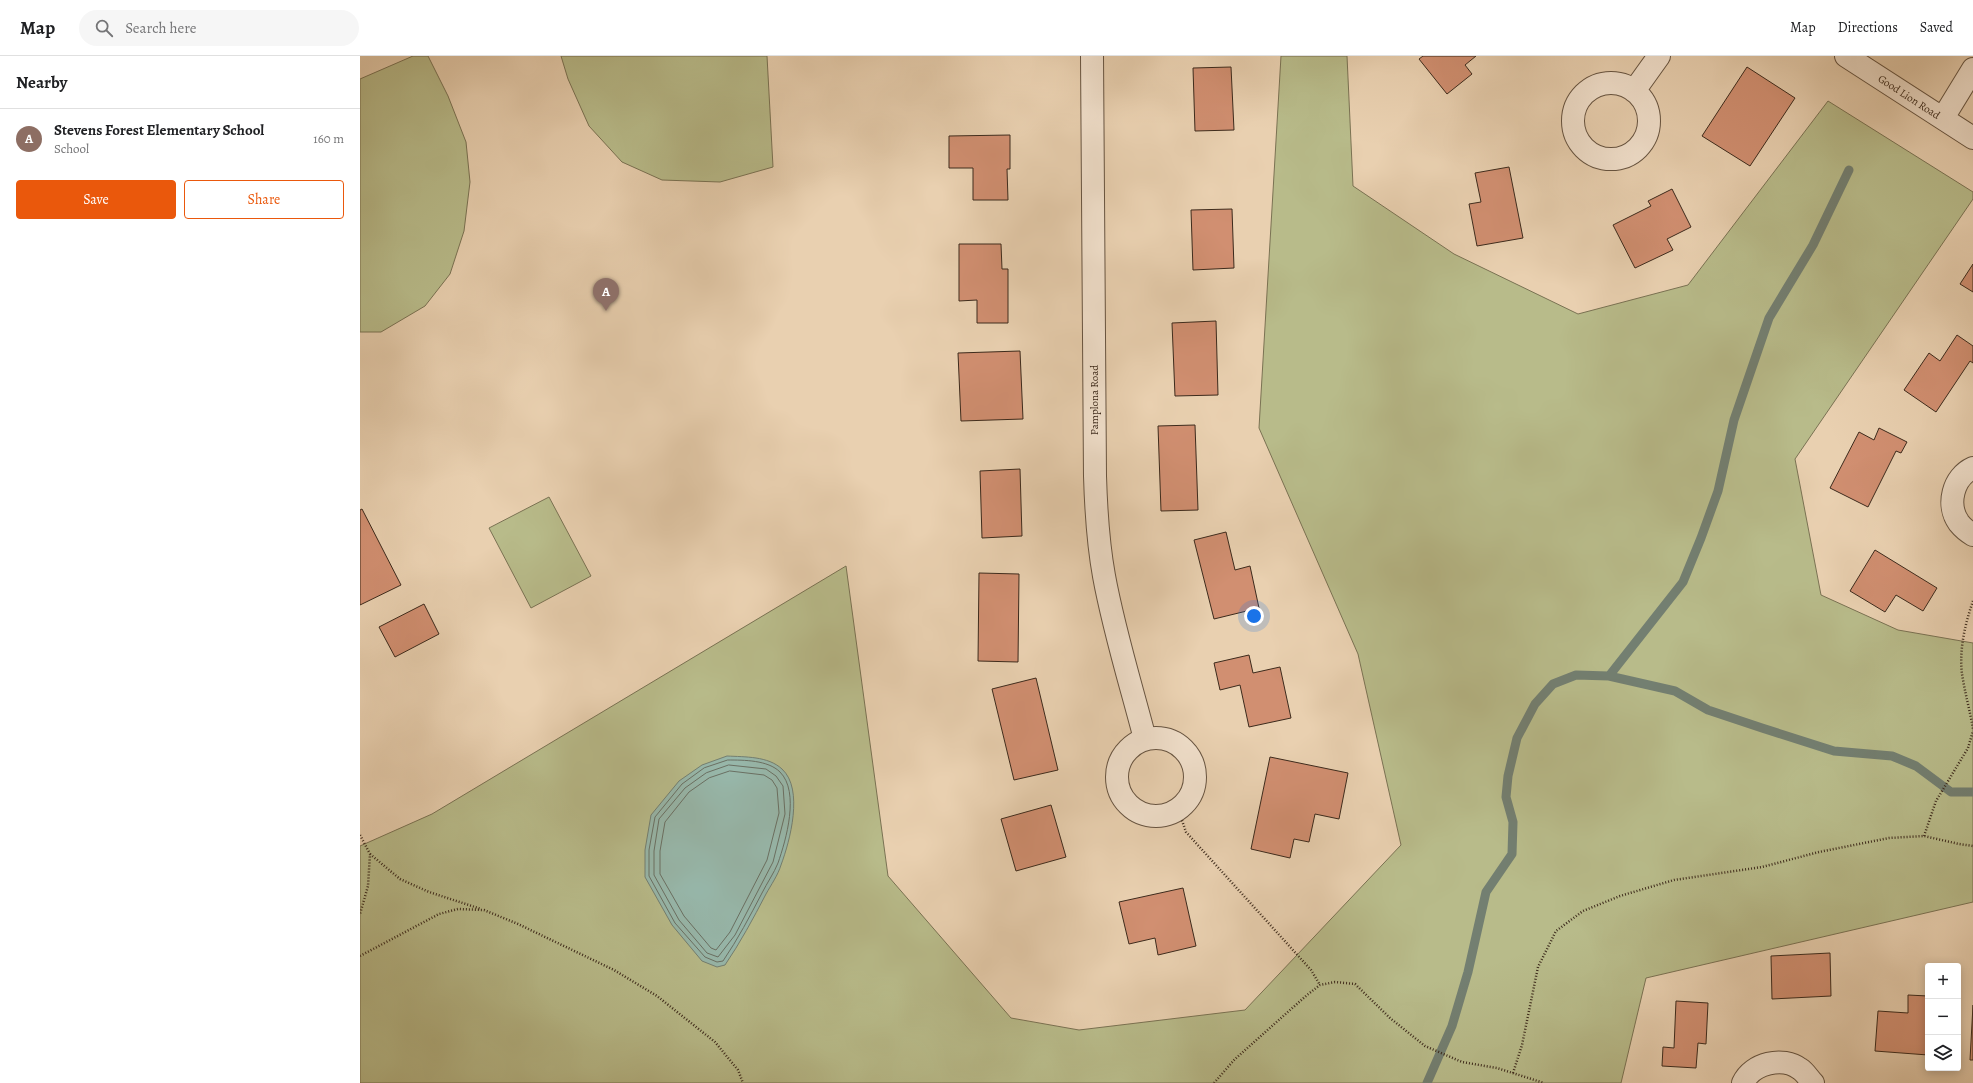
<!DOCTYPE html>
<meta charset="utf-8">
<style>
:root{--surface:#fff;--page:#f6f6f6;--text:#202124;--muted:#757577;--line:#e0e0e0;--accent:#ea580c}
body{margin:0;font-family:Alegreya,serif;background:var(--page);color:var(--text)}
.controls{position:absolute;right:12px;bottom:12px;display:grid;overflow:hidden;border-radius:4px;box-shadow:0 2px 10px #0003}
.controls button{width:36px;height:36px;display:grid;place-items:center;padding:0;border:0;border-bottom:1px solid var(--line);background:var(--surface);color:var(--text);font:20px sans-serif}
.you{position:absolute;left:894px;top:560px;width:14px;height:14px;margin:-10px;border:3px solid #fff;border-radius:50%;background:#1a73e8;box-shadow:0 0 0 6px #1a73e833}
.badge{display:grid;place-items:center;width:26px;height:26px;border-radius:50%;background:var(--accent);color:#fff;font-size:13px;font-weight:700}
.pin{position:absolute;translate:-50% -33px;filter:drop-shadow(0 1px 2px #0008)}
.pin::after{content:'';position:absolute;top:21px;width:14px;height:12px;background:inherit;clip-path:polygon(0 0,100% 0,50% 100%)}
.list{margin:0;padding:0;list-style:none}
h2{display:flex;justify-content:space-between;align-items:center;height:52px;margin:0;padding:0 16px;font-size:17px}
h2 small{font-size:13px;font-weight:400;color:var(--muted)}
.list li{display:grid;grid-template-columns:26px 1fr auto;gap:12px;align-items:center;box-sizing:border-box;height:60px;padding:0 16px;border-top:1px solid var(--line)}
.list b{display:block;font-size:15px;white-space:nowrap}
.list p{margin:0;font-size:13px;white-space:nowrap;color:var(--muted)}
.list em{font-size:13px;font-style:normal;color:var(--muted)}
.actions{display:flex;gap:8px;padding:12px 16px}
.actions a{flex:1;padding:9px 0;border:1px solid var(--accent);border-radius:4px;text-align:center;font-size:14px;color:var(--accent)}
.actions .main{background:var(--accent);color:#fff}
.icon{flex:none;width:22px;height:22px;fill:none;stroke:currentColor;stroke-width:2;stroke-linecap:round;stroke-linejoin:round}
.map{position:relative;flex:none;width:1613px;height:1027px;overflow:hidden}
header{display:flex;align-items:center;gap:24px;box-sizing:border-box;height:56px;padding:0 20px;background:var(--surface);border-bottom:1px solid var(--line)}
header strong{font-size:19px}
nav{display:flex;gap:22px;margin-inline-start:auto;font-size:14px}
.search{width:280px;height:36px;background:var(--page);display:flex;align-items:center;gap:10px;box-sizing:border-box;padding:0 14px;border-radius:22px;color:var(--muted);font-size:15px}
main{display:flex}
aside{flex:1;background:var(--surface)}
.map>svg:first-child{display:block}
.green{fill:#b8bb8a;stroke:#7a7253}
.water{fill:#97b7aa;stroke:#737f71}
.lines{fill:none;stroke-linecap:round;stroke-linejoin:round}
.shore{stroke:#6a7063;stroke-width:1}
.stream{stroke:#737f71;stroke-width:9}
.building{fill:#d18f71;stroke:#3c2a1c}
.minor-casing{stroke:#675441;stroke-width:24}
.path{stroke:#3c2a1c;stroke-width:2.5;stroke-dasharray:1 2;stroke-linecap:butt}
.minor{stroke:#f1e0cc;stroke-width:22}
.labels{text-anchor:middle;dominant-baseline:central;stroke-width:3;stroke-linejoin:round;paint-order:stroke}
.street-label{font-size:11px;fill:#3c2a1c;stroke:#f1e0cc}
</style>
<header>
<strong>Map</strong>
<div class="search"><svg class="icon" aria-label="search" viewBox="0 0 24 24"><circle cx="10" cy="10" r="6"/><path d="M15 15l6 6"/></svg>Search here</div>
<nav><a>Map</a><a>Directions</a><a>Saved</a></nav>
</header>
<main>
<aside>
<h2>Nearby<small></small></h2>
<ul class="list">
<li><span class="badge" style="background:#8d6e63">A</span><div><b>Stevens Forest Elementary School</b><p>School</p></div><em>160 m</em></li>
</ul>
<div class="actions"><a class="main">Save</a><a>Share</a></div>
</aside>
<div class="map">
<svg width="1613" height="1027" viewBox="0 0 1613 1027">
<rect width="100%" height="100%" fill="#e9d0b0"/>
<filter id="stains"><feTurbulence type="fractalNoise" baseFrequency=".005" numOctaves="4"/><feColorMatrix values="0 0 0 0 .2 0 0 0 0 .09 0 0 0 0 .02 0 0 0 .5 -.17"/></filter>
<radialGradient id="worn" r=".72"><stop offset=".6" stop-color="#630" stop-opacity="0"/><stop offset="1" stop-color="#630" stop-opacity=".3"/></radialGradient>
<path class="green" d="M 53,0 L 68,0 L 88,40 L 106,86 L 110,126 L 104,175 L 90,218 L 65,250 L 21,276 L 0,276 L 0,23 Z
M 201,0 L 407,0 L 413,111 L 360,126 L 302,124 L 262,106 L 229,70 L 208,23 Z
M 921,0 L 987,0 L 993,130 L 1094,198 L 1218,258 L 1328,229 L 1468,45 L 1613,136 L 1613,143 L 1435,403 L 1461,539 L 1538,574 L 1613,587 L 1613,846 L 1286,922 L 1261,1027 L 0,1027 L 0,790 L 72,758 L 486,510 L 528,820 L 651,962 L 719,974 L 885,954 L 1041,789 L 998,598 L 899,372 Z
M 189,441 L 231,520 L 171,552 L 129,472 Z"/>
<path class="water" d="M 367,700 C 385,701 408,700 422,713 C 444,733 430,785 421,809 C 418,819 411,829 406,838 C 393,863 380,887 365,909 L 357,911 L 342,905 L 312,869 L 285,821 L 285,794 L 291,759 L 319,725 L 342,709 Z"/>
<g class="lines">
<path class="shore" d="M 368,704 C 384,704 408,704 420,716 C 440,736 426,784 418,807 C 414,817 407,827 402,837 C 390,860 378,883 363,905 L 357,906 L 345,901 L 315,867 L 289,820 L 289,794 L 295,761 L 322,728 L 344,712 Z
M 369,709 L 406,713 L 416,720 L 423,730 L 425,758 L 413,806 L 375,879 L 358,901 L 347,897 L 319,864 L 294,819 L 294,795 L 299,763 L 325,732 L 346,717 Z
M 370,715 L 404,719 L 412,724 L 417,732 L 419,757 L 407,804 L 370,876 L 356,894 L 351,892 L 324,860 L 300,818 L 300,795 L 305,766 L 329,736 L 349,722 Z"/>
<path class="stream" d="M 1249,620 L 1323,526 L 1341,482 L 1358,435 L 1374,364 L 1409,262 L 1453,189 L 1489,114
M 1067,1027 L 1092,970 L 1108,916 L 1126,836 L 1152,798 L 1153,766 L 1146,741 L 1148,720 L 1157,682 L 1175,648 L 1193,628 L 1216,619 L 1249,620 L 1315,635 L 1348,654 L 1402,672 L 1474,695 L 1532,700 L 1556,710 L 1591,736 L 1613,736"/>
</g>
<path class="building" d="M 1063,0 L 1116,0 L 1105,9 L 1112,18 L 1087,38 L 1059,3 Z
M 871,11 L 874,74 L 835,75 L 833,12 Z
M 1387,11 L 1435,42 L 1390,110 L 1342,80 Z
M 650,79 L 650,113 L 647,113 L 648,144 L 613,144 L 613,112 L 589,112 L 589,80 Z
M 1149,111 L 1163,182 L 1117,190 L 1109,148 L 1121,146 L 1115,117 Z
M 1312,133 L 1331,171 L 1307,183 L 1313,194 L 1275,212 L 1253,169 L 1291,150 L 1288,145 Z
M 872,153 L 874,212 L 833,214 L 831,154 Z
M 599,188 L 641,188 L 642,213 L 648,213 L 648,267 L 617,267 L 617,244 L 599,245 Z
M 1613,208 L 1613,236 L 1600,228 Z
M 856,265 L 858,339 L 815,340 L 812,267 Z
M 1597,279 L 1613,290 L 1613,307 L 1610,305 L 1576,356 L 1544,334 L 1569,297 L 1580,305 Z
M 660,295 L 663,363 L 601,365 L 598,297 Z
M 835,369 L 838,454 L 801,455 L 798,370 Z
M 1519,372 L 1547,386 L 1541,397 L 1536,395 L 1508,451 L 1470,432 L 1499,376 L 1514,384 Z
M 660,413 L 662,480 L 622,482 L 620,415 Z
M 2,453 L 41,529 L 0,549 L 0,454 Z
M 866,476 L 875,514 L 890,510 L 899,552 L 854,563 L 834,484 Z
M 1515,494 L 1577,532 L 1563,555 L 1536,539 L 1525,556 L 1490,535 Z
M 619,517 L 659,518 L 658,606 L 618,605 Z
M 64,548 L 79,578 L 35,601 L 19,571 Z
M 889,599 L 893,617 L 920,611 L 931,662 L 889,671 L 880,629 L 860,634 L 854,607 Z
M 676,622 L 698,714 L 654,724 L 632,633 Z
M 910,701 L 988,717 L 979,763 L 955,758 L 949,786 L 934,783 L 930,802 L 891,793 Z
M 691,749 L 706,801 L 656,815 L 641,763 Z
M 823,832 L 836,890 L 798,899 L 795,882 L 769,888 L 759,846 Z
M 1470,897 L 1471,940 L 1412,943 L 1411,900 Z
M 1548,939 L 1568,940 L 1568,999 L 1515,995 L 1518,955 L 1548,957 Z
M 1316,945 L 1348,947 L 1346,988 L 1338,987 L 1336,1012 L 1302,1010 L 1303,991 L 1314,992 Z
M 1613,949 L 1613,1004 L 1610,1004 Z"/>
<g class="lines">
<g class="minor-casing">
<path id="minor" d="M 732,0 L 735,420 C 736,454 738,487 744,520 C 754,575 771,629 785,683
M 1486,0 L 1613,82
M1213 65a38 38 0 1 1 76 0a38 38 0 1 1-76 0Z
M 1274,35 L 1299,0
M 1583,62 L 1613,13
M 1613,412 C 1593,421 1586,449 1599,467 C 1603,472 1608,476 1613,479
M757 721a39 39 0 1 1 78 0a39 39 0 1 1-78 0Z
M 1383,1027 C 1392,1007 1423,1000 1440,1013 C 1445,1016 1449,1023 1453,1027"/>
</g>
<path class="path" d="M 1613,545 C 1605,568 1599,594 1602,618 C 1605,637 1610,655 1613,673
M 818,753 L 826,776 L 951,914 L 960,929
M 0,779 L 10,798 L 8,830 L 0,858
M 1564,780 L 1576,745 L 1608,692 L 1613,675
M 10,798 L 40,823 L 69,836 L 121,853
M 0,900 L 79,858 L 98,853 L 124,854 L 158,868 L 254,914 L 297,940 L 355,986 L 378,1014 L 383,1027
M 1153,1017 L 1162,989 L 1178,911 L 1196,875 L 1223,855 L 1260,840 L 1314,824 L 1402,811 L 1459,796 L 1529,782 L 1564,780 L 1599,788 L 1613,790
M 854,1027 L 875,1003 L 947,939 L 960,929 L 975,926 L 995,928 L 1030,962 L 1065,990 L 1102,1006 L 1137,1012 L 1184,1027"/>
<use href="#minor" class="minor"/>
</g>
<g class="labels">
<g class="street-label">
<text transform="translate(1549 41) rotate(33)">Good Lion Road</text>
<text transform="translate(734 344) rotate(-90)">Pamplona Road</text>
</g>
</g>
<rect width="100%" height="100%" filter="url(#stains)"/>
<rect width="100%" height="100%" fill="url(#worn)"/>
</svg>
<div class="controls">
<button>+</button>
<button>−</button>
<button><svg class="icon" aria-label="layers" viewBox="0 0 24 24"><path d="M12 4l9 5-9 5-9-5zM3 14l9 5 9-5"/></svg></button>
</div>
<div class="you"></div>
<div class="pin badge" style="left:246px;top:255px;background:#8d6e63">A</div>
</div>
</main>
